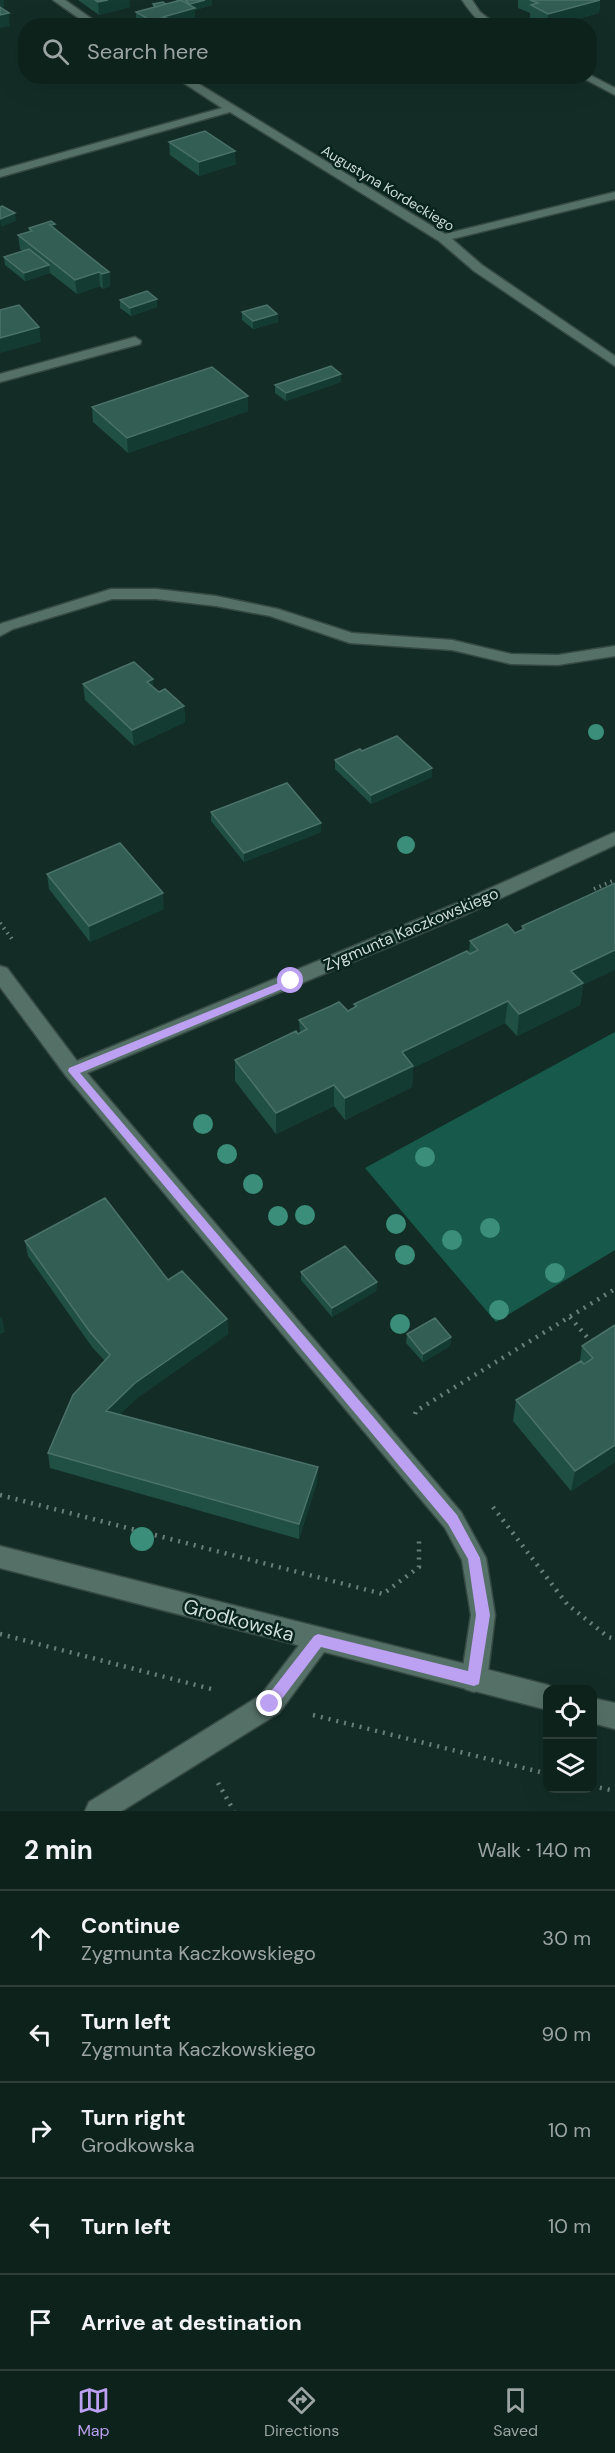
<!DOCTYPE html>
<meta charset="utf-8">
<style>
:root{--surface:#0e221c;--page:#172a25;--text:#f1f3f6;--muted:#9ba4a3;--line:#2e3f3b;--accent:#bca0f2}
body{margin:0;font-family:"DM Sans",sans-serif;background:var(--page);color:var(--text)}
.controls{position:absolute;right:18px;bottom:18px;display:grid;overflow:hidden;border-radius:12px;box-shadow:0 6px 24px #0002}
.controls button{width:54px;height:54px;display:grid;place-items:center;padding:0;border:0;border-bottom:2px solid var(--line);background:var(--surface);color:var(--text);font:30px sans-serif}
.stop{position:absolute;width:18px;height:18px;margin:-14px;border:4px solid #bca0f2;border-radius:50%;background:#fff}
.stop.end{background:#bca0f2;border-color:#fff;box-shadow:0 2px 6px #0008}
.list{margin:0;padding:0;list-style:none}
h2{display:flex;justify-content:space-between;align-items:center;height:78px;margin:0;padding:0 24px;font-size:26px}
h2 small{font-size:20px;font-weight:400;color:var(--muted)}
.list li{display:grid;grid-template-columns:39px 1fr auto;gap:18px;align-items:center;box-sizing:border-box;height:96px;padding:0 24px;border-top:2px solid var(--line)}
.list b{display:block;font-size:22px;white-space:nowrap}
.list p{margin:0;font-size:20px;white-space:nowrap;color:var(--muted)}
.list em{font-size:20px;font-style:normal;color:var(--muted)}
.icon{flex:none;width:33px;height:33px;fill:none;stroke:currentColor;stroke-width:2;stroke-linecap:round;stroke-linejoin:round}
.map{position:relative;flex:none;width:615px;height:1811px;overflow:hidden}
.search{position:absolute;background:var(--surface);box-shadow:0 6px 24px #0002;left:18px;right:18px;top:18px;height:66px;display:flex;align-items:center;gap:15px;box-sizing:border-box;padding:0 21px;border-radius:24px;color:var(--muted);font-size:22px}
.sheet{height:558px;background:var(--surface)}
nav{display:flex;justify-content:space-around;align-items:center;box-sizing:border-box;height:84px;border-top:2px solid var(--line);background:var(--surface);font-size:16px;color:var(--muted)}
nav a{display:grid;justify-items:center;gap:3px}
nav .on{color:var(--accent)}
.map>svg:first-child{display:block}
.green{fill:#175a4b}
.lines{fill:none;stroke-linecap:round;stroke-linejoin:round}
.lane-casing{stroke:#364943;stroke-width:3}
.street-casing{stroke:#364943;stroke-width:3}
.secondary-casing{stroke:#364943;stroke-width:3}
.path-far1{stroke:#6a7f79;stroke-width:4;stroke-dasharray:1.5 4.5;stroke-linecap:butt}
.path{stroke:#6a7f79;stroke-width:4.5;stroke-dasharray:2 6;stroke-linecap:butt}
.lane{fill:#557067;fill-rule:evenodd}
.street{fill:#557067;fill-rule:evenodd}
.secondary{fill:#557067;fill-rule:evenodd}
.tree{fill:#3b8e7a}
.wall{fill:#204f44}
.shaded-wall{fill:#133b31}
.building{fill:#335e54;stroke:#4b7269;stroke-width:1.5}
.route{fill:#bca0f2}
.labels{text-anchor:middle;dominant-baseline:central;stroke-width:5;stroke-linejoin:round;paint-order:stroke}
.far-street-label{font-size:14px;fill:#ceddd8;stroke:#09231d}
.street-label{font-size:16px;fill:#ceddd8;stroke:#09231d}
.near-street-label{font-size:20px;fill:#ceddd8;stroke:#09231d}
</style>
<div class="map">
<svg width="615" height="1811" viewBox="0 0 615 1811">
<rect width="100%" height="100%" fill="#132d26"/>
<path class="green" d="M 615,1032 L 615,1250 L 496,1322 L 365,1168 Z"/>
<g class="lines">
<g class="lane-casing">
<path id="lane" d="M 135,337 L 141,341 L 140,344 L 0,382 L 0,374 Z"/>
</g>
<g class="street-casing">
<path id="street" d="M 53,0 L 65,0 L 102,26 L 90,26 Z
M 462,0 L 472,0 L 480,12 L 498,26 C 479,26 472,14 462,0 Z
M 590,75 L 615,88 L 615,95 L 579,76 Z
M 173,76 L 186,76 L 445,234 L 615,192 L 615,199 L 452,239 L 482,265 L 615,356 L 615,366 L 474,271 L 439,241 L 230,112 L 0,177 L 0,170 L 222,108 Z
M 111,589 L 156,589 L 216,596 L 278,609 L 352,633 L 452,640 L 511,654 L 558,655 L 615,646 L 615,656 L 558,665 L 511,664 L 452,650 L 350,643 L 270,616 L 216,606 L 156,599 L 112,599 L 13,629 L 0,636 L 0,624 L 3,623 Z
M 615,832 L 615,845 L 467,914 L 87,1073 L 461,1512 L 486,1558 L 495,1615 L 487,1680 L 483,1689 L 474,1692 L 465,1689 L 461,1680 L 471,1615 L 462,1560 L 445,1528 L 66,1076 L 0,987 L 0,966 L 7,968 L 77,1061 L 455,904 Z
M 318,1628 L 327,1632 L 330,1640 L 327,1648 L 279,1713 L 122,1811 L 85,1811 L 89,1802 L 261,1695 L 309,1632 Z"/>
</g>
<g class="secondary-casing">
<path id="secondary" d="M 0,1546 L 548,1685 L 557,1690 L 548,1690 L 548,1710 L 0,1568 Z
M 592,1698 L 615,1703 L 615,1729 L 592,1723 Z"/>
</g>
<path class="path-far1" d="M 594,889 L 615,880
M 0,923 L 12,939"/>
<path class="path" d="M 570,1317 L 592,1343
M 415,1414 L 416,1411 L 615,1289
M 0,1495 L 383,1594 L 419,1567 L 419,1540
M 493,1507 L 567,1604 L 608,1637 L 615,1639
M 0,1634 L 215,1690
M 313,1715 L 548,1774
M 218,1783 L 234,1811
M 592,1786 L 615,1791"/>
<use href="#lane" class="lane"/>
<use href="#street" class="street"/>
<use href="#secondary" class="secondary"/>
</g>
<g class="tree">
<circle cx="596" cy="732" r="8"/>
<circle cx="406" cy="845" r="9"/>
<circle cx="203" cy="1124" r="10"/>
<circle cx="227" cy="1154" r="10"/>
<circle cx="425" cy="1157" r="10"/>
<circle cx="253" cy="1184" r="10"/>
<circle cx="305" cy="1215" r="10"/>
<circle cx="278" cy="1216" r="10"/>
<circle cx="396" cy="1224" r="10"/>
<circle cx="490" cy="1228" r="10"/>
<circle cx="452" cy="1240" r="10"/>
<circle cx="405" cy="1255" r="10"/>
<circle cx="555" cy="1273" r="10"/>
<circle cx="499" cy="1310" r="10"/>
<circle cx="400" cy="1324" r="10"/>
<circle cx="142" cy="1539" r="12"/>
</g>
<path class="wall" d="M 78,0 L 130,0 L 130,7 L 99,15 Z
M 176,0 L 212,0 L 212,5 L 195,10 L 195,21 L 178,26 L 138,26 L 136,24 L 136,12 L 153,8 L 153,4 L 166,4 L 176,1 Z
M 518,0 L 600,0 L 599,13 L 552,26 L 545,26 L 530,18 L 530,13 L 518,8 Z
M 169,142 L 236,164 L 199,176 L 170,155 Z
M 29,228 L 56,230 L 109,272 L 110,286 L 103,289 L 100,286 L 77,294 L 50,273 L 25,281 L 5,265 L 4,257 L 22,251 L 20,249 L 18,235 L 29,232 Z
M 157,299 L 157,307 L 131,316 L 120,308 L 120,300 Z
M 242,312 L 277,314 L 278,322 L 253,329 L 242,320 Z
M 341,382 L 286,401 L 275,393 L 275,385 Z
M 248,396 L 248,411 L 128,453 L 93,422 L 92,407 Z
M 83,684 L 153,687 L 159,692 L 184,706 L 185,722 L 134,746 L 85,700 Z
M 362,751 L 432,777 L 371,804 L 335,769 L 335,760 Z
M 211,812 L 321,823 L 321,832 L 244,862 L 211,821 Z
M 47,874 L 164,909 L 90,942 L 49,889 Z
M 522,926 L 583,985 L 580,1005 L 517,1036 L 505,1023 L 413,1068 L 412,1087 L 345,1120 L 334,1106 L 276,1134 L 235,1081 L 235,1060 L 300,1033 L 299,1020 L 348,1011 L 354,1008 L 354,1004 L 469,953 L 470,941 L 515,933 L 522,930 Z
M 25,1241 L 168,1280 L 227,1319 L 228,1334 L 137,1398 L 119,1415 L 317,1482 L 299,1539 L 50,1468 L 48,1453 L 105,1361 L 92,1347 L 28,1256 Z
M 301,1272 L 377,1282 L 376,1291 L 332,1317 L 301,1280 Z
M 615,1325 L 615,1462 L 571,1491 L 513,1421 L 516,1400 L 580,1361 L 582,1346 Z
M 407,1334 L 451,1337 L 450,1346 L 423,1362 L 406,1343 Z"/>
<path class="shaded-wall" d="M 0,0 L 4,0 L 4,7 L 0,8 Z
M 108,0 L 130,0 L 130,7 L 99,15 L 98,2 Z
M 205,0 L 212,0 L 212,5 L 195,10 L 195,21 L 178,26 L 159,26 L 159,20 L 163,17 L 191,9 L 190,4 Z
M 600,0 L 599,13 L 552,26 L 547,26 L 548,14 Z
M 9,13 L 10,26 L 0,28 L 0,15 Z
M 156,19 L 156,26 L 150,26 L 150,20 Z
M 235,151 L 236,164 L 199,176 L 199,162 Z
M 15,213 L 16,221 L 1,227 L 0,219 Z
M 55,224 L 56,238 L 50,225 Z
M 49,265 L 50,273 L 25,281 L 24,273 Z
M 99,272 L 100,286 L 77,294 L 75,280 Z
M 109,272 L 110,286 L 103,289 L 102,274 Z
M 157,299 L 157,307 L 131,316 L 130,308 Z
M 277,314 L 278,322 L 253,329 L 253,321 Z
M 39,327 L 41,342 L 0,353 L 0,338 Z
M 341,374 L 341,382 L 286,401 L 286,393 Z
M 248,396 L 248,411 L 128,453 L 127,438 Z
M 153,679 L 154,694 L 147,682 Z
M 184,706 L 185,722 L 134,746 L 132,730 Z
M 432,768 L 432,777 L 371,804 L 371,795 Z
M 321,823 L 321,832 L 244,862 L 244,853 Z
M 163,893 L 164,909 L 90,942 L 89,926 Z
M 615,950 L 615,970 L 583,985 L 580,1005 L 517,1036 L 519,1014 L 571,971 Z
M 508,1001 L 505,1023 L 413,1068 L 412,1087 L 345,1120 L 345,1098 L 402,1052 Z
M 334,1085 L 334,1106 L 276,1134 L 276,1113 Z
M 377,1282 L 376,1291 L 332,1317 L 332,1308 Z
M 2,1317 L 5,1332 L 0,1334 L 0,1318 Z
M 227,1319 L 228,1334 L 137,1398 L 108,1426 L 106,1411 L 135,1383 Z
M 451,1337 L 450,1346 L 423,1362 L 423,1354 Z
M 615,1445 L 615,1462 L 571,1491 L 575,1471 Z
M 318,1467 L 317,1482 L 299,1539 L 299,1524 Z"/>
<path class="building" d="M 95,0 L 108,0 L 98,2 Z
M 181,0 L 195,8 L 163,17 L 166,18 L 159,20 L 156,19 L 150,20 L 136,12 Z
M 185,0 L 205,0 L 190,4 Z
M 530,0 L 600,0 L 548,14 L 531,5 L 538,3 Z
M 163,2 L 166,4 L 156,7 L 153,4 Z
M 0,7 L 9,13 L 0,15 Z
M 205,131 L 235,151 L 199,162 L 169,142 Z
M 2,206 L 15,213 L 0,219 L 0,207 Z
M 51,221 L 55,224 L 50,225 L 109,272 L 102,274 L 99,272 L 75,280 L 18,235 L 32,231 L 29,228 Z
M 29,249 L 49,265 L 24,273 L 4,257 Z
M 147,291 L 157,299 L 130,308 L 120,300 Z
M 19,305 L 39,327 L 0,338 L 0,310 Z
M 267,305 L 277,314 L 253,321 L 242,312 Z
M 331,366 L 341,374 L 286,393 L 275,385 Z
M 212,367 L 248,396 L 127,438 L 92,407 Z
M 134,662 L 153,679 L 147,682 L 159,692 L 165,689 L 184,706 L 132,730 L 83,684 Z
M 397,736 L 432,768 L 371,795 L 335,760 L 360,749 L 362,751 Z
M 287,783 L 321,823 L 244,853 L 211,812 Z
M 120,843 L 163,893 L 89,926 L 47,874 Z
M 615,883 L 615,950 L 571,971 L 583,983 L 519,1014 L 508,1001 L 402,1052 L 413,1066 L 345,1098 L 334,1085 L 276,1113 L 235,1060 L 296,1031 L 298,1034 L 307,1029 L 299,1020 L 331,1006 L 339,1002 L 348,1011 L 357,1006 L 354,1004 L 467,951 L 470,954 L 478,950 L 470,941 L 507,924 L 515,933 L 524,929 L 522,926 Z
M 105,1198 L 168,1280 L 182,1271 L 227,1319 L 135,1383 L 106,1411 L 318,1467 L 299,1524 L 48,1453 L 73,1395 L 110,1355 L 90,1332 L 25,1241 Z
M 345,1246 L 377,1282 L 332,1308 L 301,1272 Z
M 435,1318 L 451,1337 L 423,1354 L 407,1334 Z
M 615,1325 L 615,1445 L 575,1471 L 516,1400 L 581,1361 L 584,1364 L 593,1358 L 582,1346 Z"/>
<path class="route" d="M 291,978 L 294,979 L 294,984 L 80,1073 L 457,1515 L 480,1558 L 490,1615 L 479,1684 L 474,1686 L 321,1647 L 275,1708 L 270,1710 L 265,1708 L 263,1704 L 265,1699 L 314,1636 L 318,1634 L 468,1671 L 476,1615 L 468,1559 L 448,1524 L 68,1071 L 69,1068 Z"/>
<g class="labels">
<g class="far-street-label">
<text transform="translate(388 188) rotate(31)">Augustyna Kordeckiego</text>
</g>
<g class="street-label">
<text transform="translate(411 929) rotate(-23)">Zygmunta Kaczkowskiego</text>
</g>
<g class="near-street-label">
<text transform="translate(239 1620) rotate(15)">Grodkowska</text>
</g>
</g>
</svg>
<div class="controls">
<button><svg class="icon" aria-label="locate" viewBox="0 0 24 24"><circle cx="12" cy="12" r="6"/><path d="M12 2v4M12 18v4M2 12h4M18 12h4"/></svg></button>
<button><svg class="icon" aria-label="layers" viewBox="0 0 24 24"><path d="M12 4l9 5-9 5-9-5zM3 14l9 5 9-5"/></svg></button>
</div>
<div class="stop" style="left:291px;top:981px"></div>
<div class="stop end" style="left:270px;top:1704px"></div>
<div class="search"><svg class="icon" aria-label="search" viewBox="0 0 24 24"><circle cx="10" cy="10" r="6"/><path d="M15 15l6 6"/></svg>Search here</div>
</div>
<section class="sheet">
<h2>2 min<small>Walk · 140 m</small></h2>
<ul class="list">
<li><svg class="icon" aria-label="ahead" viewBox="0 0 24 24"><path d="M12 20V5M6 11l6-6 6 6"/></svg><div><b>Continue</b><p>Zygmunta Kaczkowskiego</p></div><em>30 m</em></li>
<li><svg class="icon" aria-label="left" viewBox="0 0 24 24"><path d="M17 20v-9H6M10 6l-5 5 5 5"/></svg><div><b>Turn left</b><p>Zygmunta Kaczkowskiego</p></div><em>90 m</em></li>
<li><svg class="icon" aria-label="right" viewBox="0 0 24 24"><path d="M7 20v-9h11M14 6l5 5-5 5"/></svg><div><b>Turn right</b><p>Grodkowska</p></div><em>10 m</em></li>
<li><svg class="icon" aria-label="left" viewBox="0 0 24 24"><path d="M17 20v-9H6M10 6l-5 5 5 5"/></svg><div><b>Turn left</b></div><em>10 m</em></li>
<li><svg class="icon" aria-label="arrive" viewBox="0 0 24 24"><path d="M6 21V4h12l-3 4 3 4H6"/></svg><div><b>Arrive at destination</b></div></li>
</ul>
</section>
<nav>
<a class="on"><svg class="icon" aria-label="map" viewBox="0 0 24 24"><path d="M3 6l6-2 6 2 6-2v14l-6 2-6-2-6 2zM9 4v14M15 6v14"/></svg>Map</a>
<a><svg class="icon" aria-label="directions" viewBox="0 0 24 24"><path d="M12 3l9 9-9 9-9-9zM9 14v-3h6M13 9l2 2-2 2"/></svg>Directions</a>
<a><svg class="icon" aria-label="saved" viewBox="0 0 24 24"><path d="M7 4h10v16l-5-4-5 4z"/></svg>Saved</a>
</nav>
